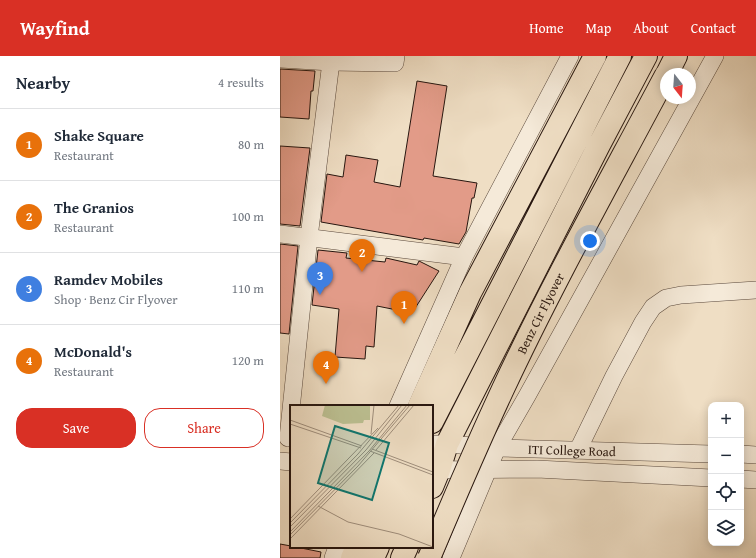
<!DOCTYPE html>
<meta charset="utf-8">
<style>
:root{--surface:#fff;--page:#f2f2f3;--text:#1f2937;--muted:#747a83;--line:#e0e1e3;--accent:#d93025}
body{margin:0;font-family:"Gentium Book Plus",serif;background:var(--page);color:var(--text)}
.controls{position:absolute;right:12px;bottom:12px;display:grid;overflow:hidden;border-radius:8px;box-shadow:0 2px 10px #0003}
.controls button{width:36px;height:36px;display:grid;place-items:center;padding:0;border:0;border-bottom:1px solid var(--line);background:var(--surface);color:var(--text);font:20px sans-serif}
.compass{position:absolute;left:380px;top:12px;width:36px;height:36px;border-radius:50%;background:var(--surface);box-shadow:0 2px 10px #0003;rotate:163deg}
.you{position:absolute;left:310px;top:185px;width:14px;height:14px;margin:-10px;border:3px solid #fff;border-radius:50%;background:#1a73e8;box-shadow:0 0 0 6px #1a73e833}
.badge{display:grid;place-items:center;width:26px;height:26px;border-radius:50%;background:var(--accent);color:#fff;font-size:13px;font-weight:700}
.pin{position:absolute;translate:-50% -33px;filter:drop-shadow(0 1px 2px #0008)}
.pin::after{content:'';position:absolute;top:21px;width:14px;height:12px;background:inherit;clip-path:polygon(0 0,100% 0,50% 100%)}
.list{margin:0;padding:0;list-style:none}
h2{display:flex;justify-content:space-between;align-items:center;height:52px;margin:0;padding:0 16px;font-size:17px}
h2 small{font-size:13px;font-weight:400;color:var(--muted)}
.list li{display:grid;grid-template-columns:26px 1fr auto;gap:12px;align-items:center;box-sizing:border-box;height:72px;padding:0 16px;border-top:1px solid var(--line)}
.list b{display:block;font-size:15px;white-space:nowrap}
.list p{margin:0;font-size:13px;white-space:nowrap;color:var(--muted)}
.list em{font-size:13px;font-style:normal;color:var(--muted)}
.actions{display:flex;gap:8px;padding:12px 16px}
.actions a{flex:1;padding:9px 0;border:1px solid var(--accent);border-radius:16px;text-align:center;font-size:14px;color:var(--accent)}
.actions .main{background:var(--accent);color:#fff}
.icon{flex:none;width:22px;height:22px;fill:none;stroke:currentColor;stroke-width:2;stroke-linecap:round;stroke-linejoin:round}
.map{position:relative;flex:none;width:476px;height:502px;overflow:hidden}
header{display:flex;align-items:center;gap:24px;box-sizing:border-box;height:56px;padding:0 20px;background:var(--accent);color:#fff}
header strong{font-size:19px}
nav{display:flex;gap:22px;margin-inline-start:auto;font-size:14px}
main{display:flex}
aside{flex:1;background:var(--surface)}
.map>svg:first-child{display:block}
.building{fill:#e29b88;stroke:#27160f}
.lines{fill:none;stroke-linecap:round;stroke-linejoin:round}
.minor-casing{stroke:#59483c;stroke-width:18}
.major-casing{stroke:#27160f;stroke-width:24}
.minor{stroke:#f5ead9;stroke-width:17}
.major{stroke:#efdec4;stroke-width:22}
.major-bridge-casing{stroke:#27160f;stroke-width:24;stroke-linecap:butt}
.major-bridge{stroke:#efdec4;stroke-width:22}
.labels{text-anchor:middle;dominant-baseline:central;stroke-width:4;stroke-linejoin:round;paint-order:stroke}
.street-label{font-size:13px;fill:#27160f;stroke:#f5ead9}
.inset-road{fill:none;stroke:#9f8e7c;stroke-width:1}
.view{fill:#0f766e;fill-opacity:0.15;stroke:#0f766e;stroke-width:2}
.inset-edge{fill:none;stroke:#27160f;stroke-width:2}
</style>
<header>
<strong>Wayfind</strong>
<nav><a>Home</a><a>Map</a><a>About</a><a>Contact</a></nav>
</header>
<main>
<aside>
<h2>Nearby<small>4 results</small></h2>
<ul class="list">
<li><span class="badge" style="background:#e8710a">1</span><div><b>Shake Square</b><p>Restaurant</p></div><em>80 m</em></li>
<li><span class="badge" style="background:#e8710a">2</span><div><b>The Granios</b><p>Restaurant</p></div><em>100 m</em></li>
<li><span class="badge" style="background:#3f7fe0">3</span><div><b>Ramdev Mobiles</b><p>Shop · Benz Cir Flyover</p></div><em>110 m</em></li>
<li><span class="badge" style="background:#e8710a">4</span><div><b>McDonald's</b><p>Restaurant</p></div><em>120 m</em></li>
</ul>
<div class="actions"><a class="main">Save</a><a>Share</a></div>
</aside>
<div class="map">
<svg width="476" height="502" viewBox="0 0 476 502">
<rect width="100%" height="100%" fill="#efdec4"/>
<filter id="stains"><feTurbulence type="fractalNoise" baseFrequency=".005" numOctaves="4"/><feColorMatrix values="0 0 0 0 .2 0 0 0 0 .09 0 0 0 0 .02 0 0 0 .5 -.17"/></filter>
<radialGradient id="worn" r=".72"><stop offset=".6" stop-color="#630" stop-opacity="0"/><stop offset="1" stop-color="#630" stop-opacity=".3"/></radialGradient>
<path class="building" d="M 0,13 L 35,15 L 33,35 L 31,35 L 29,63 L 0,61 Z
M 137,25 L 167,30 L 153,120 L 197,127 L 194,142 L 192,142 L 186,176 L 179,188 L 144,182 L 143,184 L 41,166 L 47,118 L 63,121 L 66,99 L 98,104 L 94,126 L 120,131 Z
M 0,90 L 30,92 L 20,170 L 0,168 Z
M 0,188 L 18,190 L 9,278 L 0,277 Z
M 38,194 L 67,197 L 66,202 L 105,206 L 106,202 L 137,209 L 139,205 L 159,215 L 132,257 L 97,250 L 94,291 L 86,290 L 85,303 L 55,301 L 59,253 L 32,249 Z
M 0,488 L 11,490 L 11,491 L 16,491 L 41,496 L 40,502 L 0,502 Z"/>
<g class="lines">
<g class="minor-casing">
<g id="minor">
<path d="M 0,3 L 51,6 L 115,7 L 116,0"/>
<path d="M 0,178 L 184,201"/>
<path d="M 118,350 L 184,201 L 290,0"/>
<path d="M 8,382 L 29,181 L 51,6"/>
<path id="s1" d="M 152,388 L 167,388 L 217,392 L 431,398"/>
<path d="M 298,394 L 334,320 L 363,266 L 373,251 L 386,242 L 401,239 L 476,234"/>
<path d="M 461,398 L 476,399"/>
<path d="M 0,405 L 11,406"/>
<path d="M 152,414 L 257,413 L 431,422"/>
<path d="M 461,423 L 476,424"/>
<path d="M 53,502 L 57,491"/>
<path d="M 171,502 L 217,392 L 247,340 L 435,0"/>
</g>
</g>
<g class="major-casing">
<path id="major" d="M 387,18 L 396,0
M 139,350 L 190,237 L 315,0
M 152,366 L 340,0
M 152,431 L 159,414 L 167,388 L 319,89 L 366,0
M 72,502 L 77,491
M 93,502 L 98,491
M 122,502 L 127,491"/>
</g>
<use href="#minor" class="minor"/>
<use href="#major" class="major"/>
<g class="major-bridge-casing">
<g id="major-bridge">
<path id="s2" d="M 149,502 C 173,445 197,389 223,333 C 273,226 331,123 386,19"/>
</g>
</g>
<use href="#major-bridge" class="major-bridge"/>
</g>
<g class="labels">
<g class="street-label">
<text stroke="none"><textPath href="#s2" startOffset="269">Benz Cir Flyover</textPath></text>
<text stroke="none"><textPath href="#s1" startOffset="140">ITI College Road</textPath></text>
</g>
</g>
<g transform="translate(10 349)">
<rect width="143" height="143" fill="#efdec4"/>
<path d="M 35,0 L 80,0 L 80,15 L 74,15 L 73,18 L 53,19 L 32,11 Z" fill="#bcc092"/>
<path class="inset-road" d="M 0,15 L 72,41M 0,19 L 71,43M 81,29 L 84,0M 82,44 L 143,67M 86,45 L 124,0M 80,46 L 143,70M 28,101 L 58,117 L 109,129 L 143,142M 0,114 L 88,23M 0,118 L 68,49 L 109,0M 0,122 L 76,45 L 112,0M 0,127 L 79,46 L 117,0M 0,130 L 68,61 L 120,0M 0,134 L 84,48"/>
<path class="view" d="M 45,21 L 99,38 L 82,95 L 28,78 Z"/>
<rect width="143" height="143" class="inset-edge"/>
</g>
<rect width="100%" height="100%" filter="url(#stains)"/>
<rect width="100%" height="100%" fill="url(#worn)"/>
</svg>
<div class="controls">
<button>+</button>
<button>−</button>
<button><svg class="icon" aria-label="locate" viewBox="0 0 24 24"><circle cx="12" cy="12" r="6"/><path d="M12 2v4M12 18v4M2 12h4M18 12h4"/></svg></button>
<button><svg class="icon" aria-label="layers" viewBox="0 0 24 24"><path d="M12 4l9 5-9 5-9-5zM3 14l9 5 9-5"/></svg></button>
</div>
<svg class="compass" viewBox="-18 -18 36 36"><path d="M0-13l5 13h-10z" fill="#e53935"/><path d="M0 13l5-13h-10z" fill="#747a83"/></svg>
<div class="you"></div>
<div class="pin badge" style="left:124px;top:268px;background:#e8710a">1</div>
<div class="pin badge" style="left:82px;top:216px;background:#e8710a">2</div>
<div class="pin badge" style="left:40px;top:239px;background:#3f7fe0">3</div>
<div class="pin badge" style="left:46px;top:328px;background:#e8710a">4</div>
</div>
</main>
